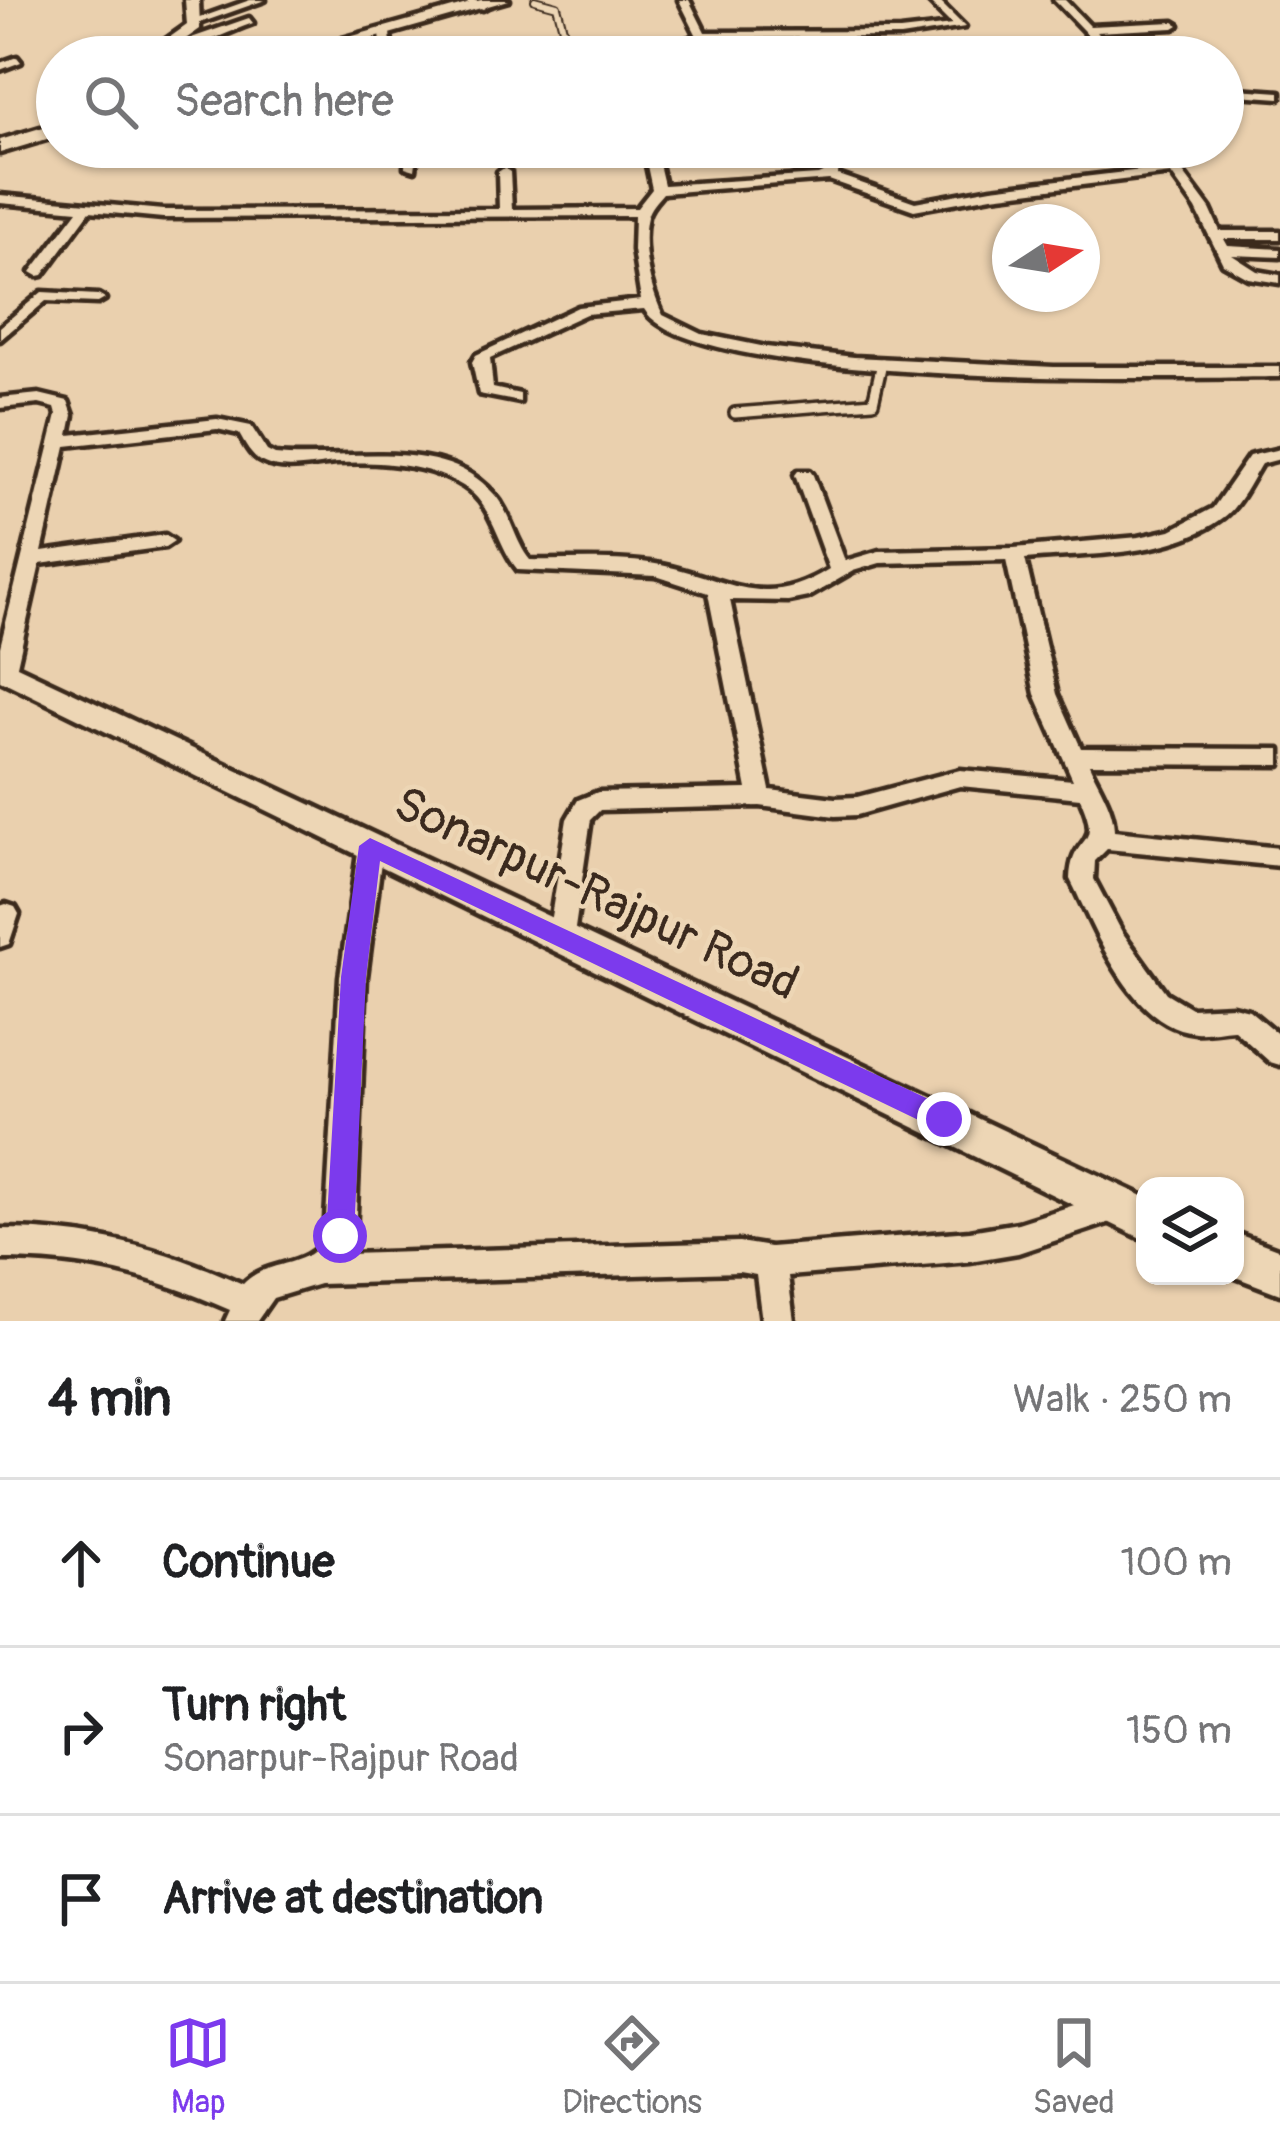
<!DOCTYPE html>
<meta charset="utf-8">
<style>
:root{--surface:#fff;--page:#f6f6f6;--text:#202124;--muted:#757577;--line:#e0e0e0;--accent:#7c3aed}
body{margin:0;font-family:Pangolin,sans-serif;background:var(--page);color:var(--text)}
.controls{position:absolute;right:36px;bottom:36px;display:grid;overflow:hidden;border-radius:24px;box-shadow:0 3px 9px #0004}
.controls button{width:108px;height:108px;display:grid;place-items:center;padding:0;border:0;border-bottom:3px solid var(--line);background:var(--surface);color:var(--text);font:60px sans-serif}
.compass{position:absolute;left:992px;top:204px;width:108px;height:108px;border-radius:50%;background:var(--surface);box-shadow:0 3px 9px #0004;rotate:78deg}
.stop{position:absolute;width:36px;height:36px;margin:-27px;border:9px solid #7c3aed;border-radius:50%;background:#fff}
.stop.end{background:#7c3aed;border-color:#fff;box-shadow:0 3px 12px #0008}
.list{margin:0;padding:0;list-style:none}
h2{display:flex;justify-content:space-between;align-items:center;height:156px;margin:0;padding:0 48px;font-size:51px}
h2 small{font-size:39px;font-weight:400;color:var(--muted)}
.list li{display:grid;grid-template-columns:78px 1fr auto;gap:36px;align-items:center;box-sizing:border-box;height:168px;padding:0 48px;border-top:3px solid var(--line)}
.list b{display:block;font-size:45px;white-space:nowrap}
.list p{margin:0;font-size:39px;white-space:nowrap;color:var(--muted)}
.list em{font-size:39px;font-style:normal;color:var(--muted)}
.icon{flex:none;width:66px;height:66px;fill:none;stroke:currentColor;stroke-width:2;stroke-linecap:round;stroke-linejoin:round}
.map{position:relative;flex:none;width:1280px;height:1321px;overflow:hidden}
.search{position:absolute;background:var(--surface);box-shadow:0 3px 9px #0004;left:36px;right:36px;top:36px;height:132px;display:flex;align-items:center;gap:30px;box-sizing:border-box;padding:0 42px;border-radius:66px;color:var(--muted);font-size:45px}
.sheet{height:660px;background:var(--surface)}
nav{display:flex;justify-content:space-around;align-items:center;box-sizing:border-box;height:168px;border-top:3px solid var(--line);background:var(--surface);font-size:33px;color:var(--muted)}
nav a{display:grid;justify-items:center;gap:6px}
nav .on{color:var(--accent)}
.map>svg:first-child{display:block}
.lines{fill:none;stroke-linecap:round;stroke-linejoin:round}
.service-far1-casing{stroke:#3b2a1e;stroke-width:10}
.service-casing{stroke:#3b2a1e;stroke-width:16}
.minor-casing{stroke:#3b2a1e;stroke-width:9}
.secondary-casing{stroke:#3b2a1e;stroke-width:9}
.primary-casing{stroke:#3b2a1e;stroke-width:9}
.service-far1{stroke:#edd6b5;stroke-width:6}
.service{stroke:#edd6b5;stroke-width:9}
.minor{fill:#edd6b5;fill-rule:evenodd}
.secondary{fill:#edd6b5;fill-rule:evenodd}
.primary{fill:#edd6b5;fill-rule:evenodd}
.route{fill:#7c3aed}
.labels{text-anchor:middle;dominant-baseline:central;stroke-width:9;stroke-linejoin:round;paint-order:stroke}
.near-street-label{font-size:48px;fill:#3b2a1e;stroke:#edd6b5}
</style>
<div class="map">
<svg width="1280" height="1321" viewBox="0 0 1280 1321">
<rect width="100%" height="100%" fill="#ead0ae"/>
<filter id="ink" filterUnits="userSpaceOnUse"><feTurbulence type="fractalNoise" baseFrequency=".00833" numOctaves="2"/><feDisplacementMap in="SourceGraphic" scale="24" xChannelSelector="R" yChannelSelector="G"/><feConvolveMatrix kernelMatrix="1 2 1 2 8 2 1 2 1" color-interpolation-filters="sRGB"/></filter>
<g filter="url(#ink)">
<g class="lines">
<g class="service-far1-casing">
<path id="service-far1" d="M 535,0 L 557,6 L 567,44
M 52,98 L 57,101
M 48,118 L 57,115"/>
</g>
<g class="service-casing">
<path id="service" d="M 735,413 L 873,402 L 882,363"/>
</g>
<g class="minor-casing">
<path id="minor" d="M 250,0 L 265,0 L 200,23 L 191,21 Z
M 459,0 L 474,0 L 488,6 L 483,9 Z
M 679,0 L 689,0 L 705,32 L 900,31 L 952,25 L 927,0 L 938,0 L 965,27 L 900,37 L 708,38 L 675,49 L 672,57 L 662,57 L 666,45 L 697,36 Z
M 1054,0 L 1065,0 L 1090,26 L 1174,22 L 1179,25 L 1174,28 L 1096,32 L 1120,57 L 1109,57 Z
M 249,18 L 253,23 C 224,33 183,57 154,47 L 177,43 Z
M 385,29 L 390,32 L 392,57 L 382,57 L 380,32 Z
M 17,57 L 21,62 L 0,70 L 0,63 Z
M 1223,88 L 1280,92 L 1280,98 L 1223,94 Z
M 406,147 L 418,147 L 415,170 L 405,167 Z
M 643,147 L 655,147 L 664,185 L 818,175 L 827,171 L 828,147 L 840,147 L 838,175 L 915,202 L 992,188 L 1166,167 L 1152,147 L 1164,147 L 1210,209 L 1220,231 L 1280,231 L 1280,239 L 1224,239 L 1228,246 L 1280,249 L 1280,257 L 1232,255 L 1257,271 L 1280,275 L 1280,283 L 1248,278 L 1223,264 L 1196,209 L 1171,174 L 992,196 L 914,210 L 829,180 L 663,193 C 657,200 649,208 647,217 C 640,246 650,289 663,315 L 702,334 L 766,347 L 854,357 L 1054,367 L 1280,367 L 1280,377 C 1179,378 690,389 644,309 L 586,314 L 490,358 L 493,388 L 520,394 L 520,402 L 479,394 L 472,362 L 476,355 L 578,307 L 641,300 L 633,250 L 634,216 L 163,218 L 90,211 L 43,275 L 38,276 L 31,272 L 78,210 L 0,203 L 0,195 L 163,210 L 499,209 L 498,172 L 504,168 L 510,172 L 512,209 L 637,208 L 652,189 Z
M 42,292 L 98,295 L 105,299 L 98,303 L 46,301 L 0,340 L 0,327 Z
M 39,394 L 68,401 L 73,415 L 69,435 L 217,419 L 251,426 L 267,451 L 275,455 C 342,462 443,434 494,494 C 511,513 514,540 530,560 C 572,561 620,557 661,565 C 728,578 760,612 829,569 L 795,475 L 798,471 L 810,471 L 813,475 L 845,561 L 879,551 L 1014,548 L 1139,537 L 1171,530 L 1213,508 L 1249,456 L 1280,449 L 1280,459 L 1261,464 C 1251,480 1239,506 1224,517 C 1170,558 1088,553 1025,559 L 1057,694 L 1081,748 L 1280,749 L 1280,765 L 1089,764 C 1098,785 1114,807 1114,831 L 1280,848 L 1280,866 L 1107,849 L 1095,861 L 1094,879 L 1122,932 L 1166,993 L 1191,1008 L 1233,1006 L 1249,1010 L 1280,1036 L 1280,1065 L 1270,1062 L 1233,1029 C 1221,1030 1208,1033 1195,1032 C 1130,1026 1095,929 1070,879 C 1072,830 1104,852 1080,798 L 960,786 L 857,815 L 835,816 L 760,806 L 600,810 L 591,819 L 574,935 L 570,942 L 561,945 L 552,942 L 548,935 L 567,819 L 578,800 L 598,792 L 747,789 L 708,593 L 656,576 L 518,570 C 496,544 494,505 463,486 C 427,463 377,461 336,463 C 312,465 284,473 262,462 C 251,457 245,444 239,434 L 217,429 L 66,446 L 42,552 L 165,535 L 174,541 L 165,547 L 40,564 L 16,670 L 12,675 L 0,676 L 0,647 L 57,415 L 55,408 L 39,404 L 0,408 L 0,398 ZM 1006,560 L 1035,694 L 1073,780 L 960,770 L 857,797 L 835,798 L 770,790 L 730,600 L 788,601 L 808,597 L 853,571 L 880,563 Z
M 371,837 L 380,839 L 383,846 L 366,977 L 355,1236 L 348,1254 L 739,1242 L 770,1247 L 970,1231 L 1018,1223 L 1115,1192 L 1126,1197 L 1130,1207 L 1126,1217 L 1018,1253 L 970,1261 L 788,1276 L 794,1321 L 762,1321 L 756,1275 L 739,1272 L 319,1284 L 273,1298 L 257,1321 L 225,1321 L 230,1310 C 151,1275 87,1259 0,1259 L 0,1229 C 92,1229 159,1247 243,1284 C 267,1258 310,1270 325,1236 L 340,977 L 359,846 L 362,839 Z
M 6,904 L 15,907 L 19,914 L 9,944 L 0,947 L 0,906 Z"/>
</g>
<g class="secondary-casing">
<path id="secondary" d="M 185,0 L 199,0 L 200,29 L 160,57 L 142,57 L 187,25 Z
M 0,658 L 1145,1197 L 1145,1240 L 0,680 Z
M 1235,1233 L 1280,1250 L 1280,1294 L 1233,1276 Z"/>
</g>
<g class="primary-casing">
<path id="primary" d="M 481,0 L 509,0 L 308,57 L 278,57 Z
M 57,123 L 57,136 L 0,153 L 0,140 Z"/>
</g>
<use href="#service-far1" class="service-far1"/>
<use href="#service" class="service"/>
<use href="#minor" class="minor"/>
<use href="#secondary" class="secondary"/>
<use href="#primary" class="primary"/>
</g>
</g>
<path class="route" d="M 370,838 L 954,1111 L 957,1119 L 954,1128 L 935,1128 L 380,861 L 366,977 L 354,1236 L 350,1246 L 340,1250 L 330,1246 L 326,1236 L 341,977 L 359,846 Z"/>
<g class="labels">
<g class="near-street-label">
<text transform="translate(596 894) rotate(25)">Sonarpur-Rajpur Road</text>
</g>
</g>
</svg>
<div class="controls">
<button><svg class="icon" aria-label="layers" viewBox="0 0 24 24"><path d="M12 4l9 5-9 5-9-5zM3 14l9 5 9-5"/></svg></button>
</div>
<svg class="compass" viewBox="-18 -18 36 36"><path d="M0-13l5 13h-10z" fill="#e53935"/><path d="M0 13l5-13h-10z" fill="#757577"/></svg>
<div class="stop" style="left:340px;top:1236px"></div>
<div class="stop end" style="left:944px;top:1119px"></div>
<div class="search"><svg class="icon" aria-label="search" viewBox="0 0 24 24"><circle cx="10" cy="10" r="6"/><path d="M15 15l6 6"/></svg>Search here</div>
</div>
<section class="sheet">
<h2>4 min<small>Walk · 250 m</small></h2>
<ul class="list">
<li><svg class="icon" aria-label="ahead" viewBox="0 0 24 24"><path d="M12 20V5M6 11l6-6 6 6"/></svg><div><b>Continue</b></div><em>100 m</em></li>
<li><svg class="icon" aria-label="right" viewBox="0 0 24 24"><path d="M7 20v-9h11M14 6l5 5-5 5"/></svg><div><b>Turn right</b><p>Sonarpur-Rajpur Road</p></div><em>150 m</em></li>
<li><svg class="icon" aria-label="arrive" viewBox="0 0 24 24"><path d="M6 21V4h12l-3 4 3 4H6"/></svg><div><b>Arrive at destination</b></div></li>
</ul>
</section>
<nav>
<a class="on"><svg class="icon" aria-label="map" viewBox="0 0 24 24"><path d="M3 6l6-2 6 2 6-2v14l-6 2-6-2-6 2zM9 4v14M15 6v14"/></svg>Map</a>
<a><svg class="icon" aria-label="directions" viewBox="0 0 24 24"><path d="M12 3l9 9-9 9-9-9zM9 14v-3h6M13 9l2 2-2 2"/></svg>Directions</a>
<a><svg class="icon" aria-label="saved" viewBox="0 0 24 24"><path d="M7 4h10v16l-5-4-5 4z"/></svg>Saved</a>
</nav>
